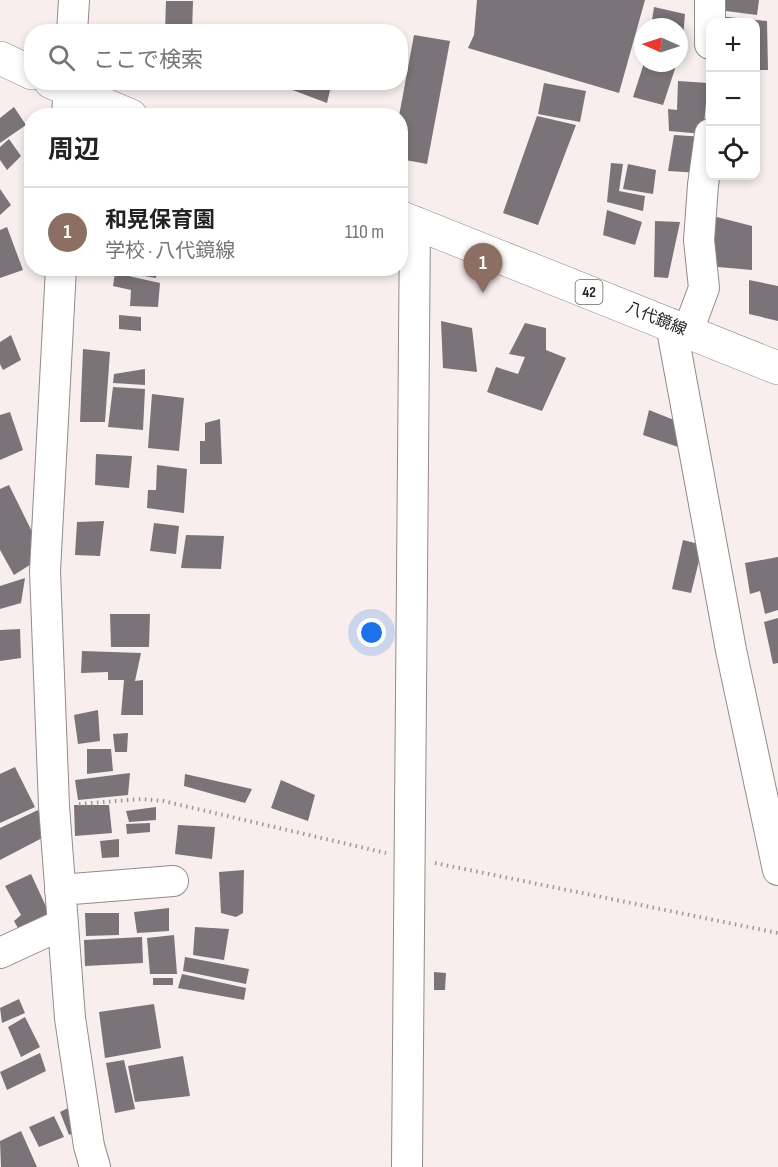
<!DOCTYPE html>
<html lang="ja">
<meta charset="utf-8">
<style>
:root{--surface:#fff;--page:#f6f6f6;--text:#222;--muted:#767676;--line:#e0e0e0;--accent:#236d74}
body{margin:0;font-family:"Sofia Sans Condensed","Noto Sans JP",sans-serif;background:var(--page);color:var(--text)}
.controls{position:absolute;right:18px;top:18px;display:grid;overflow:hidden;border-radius:12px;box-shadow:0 3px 9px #0003}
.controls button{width:54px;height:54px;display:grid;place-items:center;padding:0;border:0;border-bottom:2px solid var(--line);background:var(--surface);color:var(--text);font:30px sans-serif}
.compass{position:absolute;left:634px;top:18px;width:54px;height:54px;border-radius:50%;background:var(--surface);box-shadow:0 3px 9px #0003;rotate:273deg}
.you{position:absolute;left:372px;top:633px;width:21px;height:21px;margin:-15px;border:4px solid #fff;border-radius:50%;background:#1a73e8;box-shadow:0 0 0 9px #1a73e833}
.badge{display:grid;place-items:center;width:39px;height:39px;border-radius:50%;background:var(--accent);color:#fff;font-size:20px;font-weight:700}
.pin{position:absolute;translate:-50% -50px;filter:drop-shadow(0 2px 3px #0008)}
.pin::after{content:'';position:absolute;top:32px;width:21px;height:18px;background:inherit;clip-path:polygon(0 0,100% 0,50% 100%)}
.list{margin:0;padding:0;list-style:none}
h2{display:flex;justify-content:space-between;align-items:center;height:78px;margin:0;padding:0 24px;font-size:26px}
h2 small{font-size:20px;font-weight:400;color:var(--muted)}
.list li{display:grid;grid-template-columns:39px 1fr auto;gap:18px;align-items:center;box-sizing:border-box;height:90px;padding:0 24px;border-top:2px solid var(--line)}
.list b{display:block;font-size:22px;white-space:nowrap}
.list p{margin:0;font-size:20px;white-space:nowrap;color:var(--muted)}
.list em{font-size:20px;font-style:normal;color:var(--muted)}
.icon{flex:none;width:33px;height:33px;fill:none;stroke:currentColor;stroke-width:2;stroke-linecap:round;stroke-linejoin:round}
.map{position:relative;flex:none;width:778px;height:1167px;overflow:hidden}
.search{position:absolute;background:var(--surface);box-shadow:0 3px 9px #0003;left:24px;top:24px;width:384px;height:66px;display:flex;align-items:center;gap:15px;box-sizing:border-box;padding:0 21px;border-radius:24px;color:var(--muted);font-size:22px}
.panel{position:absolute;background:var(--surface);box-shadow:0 3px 9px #0003;left:24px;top:108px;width:384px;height:168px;border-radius:24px}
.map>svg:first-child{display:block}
.building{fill:#7a7377}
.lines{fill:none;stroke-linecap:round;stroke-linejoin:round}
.minor-casing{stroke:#938a8b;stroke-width:32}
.major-casing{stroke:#938a8b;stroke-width:34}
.path{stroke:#9f9797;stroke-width:4;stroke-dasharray:1.5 4.5;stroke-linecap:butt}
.minor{stroke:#fff;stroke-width:30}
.major{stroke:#fff;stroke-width:33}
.labels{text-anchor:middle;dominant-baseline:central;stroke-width:4.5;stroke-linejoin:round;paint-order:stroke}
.shield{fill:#fefefe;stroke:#686565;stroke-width:1.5}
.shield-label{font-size:15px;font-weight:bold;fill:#272323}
.street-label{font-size:16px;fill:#272323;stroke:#fefefe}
</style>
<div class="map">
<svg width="778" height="1167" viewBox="0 0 778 1167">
<rect width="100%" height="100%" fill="#f8eeee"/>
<path class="building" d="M 477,0 L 645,0 L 619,93 L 468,48 L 474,35 Z
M 719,0 L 759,0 L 757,15 L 718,10 Z
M 166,1 L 193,1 L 192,32 L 165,32 Z
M 654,7 L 685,14 L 682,48 L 679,47 L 679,27 L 651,27 Z
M 718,16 L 767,21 L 768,70 L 756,70 L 756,22 L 718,22 Z
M 414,35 L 450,41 L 427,164 L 400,159 L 399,116 Z
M 644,63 L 677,63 L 663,105 L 633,97 Z
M 678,81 L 708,83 L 703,134 L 669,131 L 668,109 L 677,110 Z
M 271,82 L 332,82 L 327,103 Z
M 544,83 L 586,91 L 580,122 L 538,114 Z
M 14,107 L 26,125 L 0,143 L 0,118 Z
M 537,116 L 576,125 L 538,225 L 503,213 Z
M 674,135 L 706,137 L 701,173 L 668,171 Z
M 9,139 L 21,156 L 7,170 L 0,160 L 0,147 Z
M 611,163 L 623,164 L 619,191 L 645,196 L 643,211 L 607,202 Z
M 628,164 L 656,170 L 653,194 L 623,189 Z
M 0,189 L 11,205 L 0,215 Z
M 607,210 L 642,222 L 635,245 L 603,235 Z
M 713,216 L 752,226 L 752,270 L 707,266 Z
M 655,221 L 680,222 L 668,278 L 654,277 Z
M 7,227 L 23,270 L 0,278 L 0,230 Z
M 133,268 L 158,268 L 156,278 L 132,274 Z
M 115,273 L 160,283 L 158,307 L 130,306 L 131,290 L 113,286 Z
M 749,280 L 778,286 L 778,321 L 749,314 Z
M 119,315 L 141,317 L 141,331 L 119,329 Z
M 441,321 L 472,328 L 477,372 L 443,368 Z
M 525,323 L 546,328 L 546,350 L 566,358 L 542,411 L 487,392 L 496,367 L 518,374 L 525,357 L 509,354 Z
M 11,335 L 21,360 L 3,370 L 0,364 L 0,342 Z
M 83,349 L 110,352 L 105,422 L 80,422 Z
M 145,369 L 145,385 L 113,383 L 114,374 Z
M 113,387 L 145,389 L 143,430 L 108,427 Z
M 152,394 L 184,398 L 179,451 L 148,448 Z
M 649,410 L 679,422 L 683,438 L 678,447 L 643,435 Z
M 10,412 L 23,450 L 0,460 L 0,415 Z
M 220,419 L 222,464 L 200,464 L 200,441 L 205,441 L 205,423 Z
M 96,454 L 132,456 L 129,488 L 95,485 Z
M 157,465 L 187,469 L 184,513 L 147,508 L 148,490 L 156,490 Z
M 9,485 L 44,556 L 14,575 L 0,550 L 0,489 Z
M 104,521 L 100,556 L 75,555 L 77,522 Z
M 154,523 L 179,526 L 176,554 L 150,551 Z
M 186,535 L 224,536 L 221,569 L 181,568 Z
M 683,540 L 703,545 L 691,593 L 672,589 Z
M 778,557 L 778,610 L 765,614 L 760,591 L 750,594 L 745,563 Z
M 25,578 L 21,603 L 0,609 L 0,586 Z
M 110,614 L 150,614 L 149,647 L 111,647 Z
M 778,618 L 778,663 L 773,664 L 764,622 Z
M 20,629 L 21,658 L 0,661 L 0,630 Z
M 82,651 L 141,653 L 135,681 L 143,680 L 143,715 L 121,715 L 124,680 L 108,680 L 108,672 L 81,673 Z
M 98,710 L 100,741 L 78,744 L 74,715 Z
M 128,733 L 127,752 L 115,752 L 113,734 Z
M 87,749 L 111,749 L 113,771 L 87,774 Z
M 15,767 L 35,807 L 0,823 L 0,774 Z
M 130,773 L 128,795 L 78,800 L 75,780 Z
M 185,774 L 252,789 L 245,803 L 184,786 Z
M 281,780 L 315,795 L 308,821 L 271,808 Z
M 74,805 L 109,805 L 112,833 L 75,836 Z
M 156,807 L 156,820 L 129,822 L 126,811 Z
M 38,810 L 48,835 L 0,860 L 0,828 Z
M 150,823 L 150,832 L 127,834 L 126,824 Z
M 178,825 L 215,827 L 212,859 L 175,854 Z
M 119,839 L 119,857 L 102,858 L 100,841 Z
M 244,870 L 243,913 L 236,917 L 221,913 L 219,872 Z
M 31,874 L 49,913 L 19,930 L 14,921 L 21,915 L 5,886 Z
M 169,908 L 169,931 L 137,933 L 134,912 Z
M 85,913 L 119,913 L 119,935 L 86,936 Z
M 195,927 L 229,929 L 224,960 L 193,955 Z
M 174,935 L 177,974 L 150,974 L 147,938 Z
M 142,937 L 143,963 L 85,966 L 84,940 Z
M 185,957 L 249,969 L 246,984 L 183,971 Z
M 434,972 L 446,973 L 445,990 L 434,990 Z
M 182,974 L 246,988 L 244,1000 L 178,988 Z
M 153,978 L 173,978 L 173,985 L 153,985 Z
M 19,999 L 25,1013 L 2,1023 L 0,1008 Z
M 154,1004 L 161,1048 L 105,1058 L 99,1012 Z
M 25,1017 L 40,1047 L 21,1057 L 8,1027 Z
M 40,1053 L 46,1071 L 7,1090 L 0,1072 Z
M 183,1056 L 190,1096 L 135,1102 L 128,1066 Z
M 124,1060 L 135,1109 L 115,1113 L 106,1063 Z
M 78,1103 L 86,1128 L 69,1135 L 60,1112 Z
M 54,1116 L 64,1137 L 39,1147 L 29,1127 Z
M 21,1131 L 37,1167 L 1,1167 L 0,1141 Z"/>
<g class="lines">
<g class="minor-casing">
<path id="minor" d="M 710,0 L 710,44
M 72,32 L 74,0
M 67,116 L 69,82
M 61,268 L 45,571 L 54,806 L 70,1018 L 89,1146 L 95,1167
M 671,324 L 731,650 L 778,870
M 688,331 L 704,288 L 699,240 L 703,185 L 710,134
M 60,890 L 173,881
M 0,953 L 63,924
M 407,1167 L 415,222"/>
</g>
<g class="major-casing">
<path id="major" d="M 0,58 L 32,73
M 51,82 L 131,116
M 400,217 L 778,368"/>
</g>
<path class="path" d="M 79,804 L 142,799 L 163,801 L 386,853
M 435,863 L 778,933"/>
<use href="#minor" class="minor"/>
<use href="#major" class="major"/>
</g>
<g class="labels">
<rect class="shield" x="575.5" y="280" width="27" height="24" rx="4.5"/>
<g class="shield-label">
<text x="589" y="292">42</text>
</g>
<g class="street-label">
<text transform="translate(656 319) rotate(22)">八代鏡線</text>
</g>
</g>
</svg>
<div class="controls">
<button>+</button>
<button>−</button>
<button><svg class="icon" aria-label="locate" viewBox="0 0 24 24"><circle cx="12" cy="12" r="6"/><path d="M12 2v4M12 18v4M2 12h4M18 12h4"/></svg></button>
</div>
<svg class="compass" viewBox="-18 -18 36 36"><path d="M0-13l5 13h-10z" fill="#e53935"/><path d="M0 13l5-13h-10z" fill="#767676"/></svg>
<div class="you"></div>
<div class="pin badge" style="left:483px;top:293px;background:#8d6e63">1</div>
<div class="search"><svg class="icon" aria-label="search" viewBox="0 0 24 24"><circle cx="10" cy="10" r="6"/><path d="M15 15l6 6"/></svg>ここで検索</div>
<section class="panel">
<h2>周辺<small></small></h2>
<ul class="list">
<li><span class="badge" style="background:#8d6e63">1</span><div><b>和晃保育園</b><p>学校 · 八代鏡線</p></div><em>110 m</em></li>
</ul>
</section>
</div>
